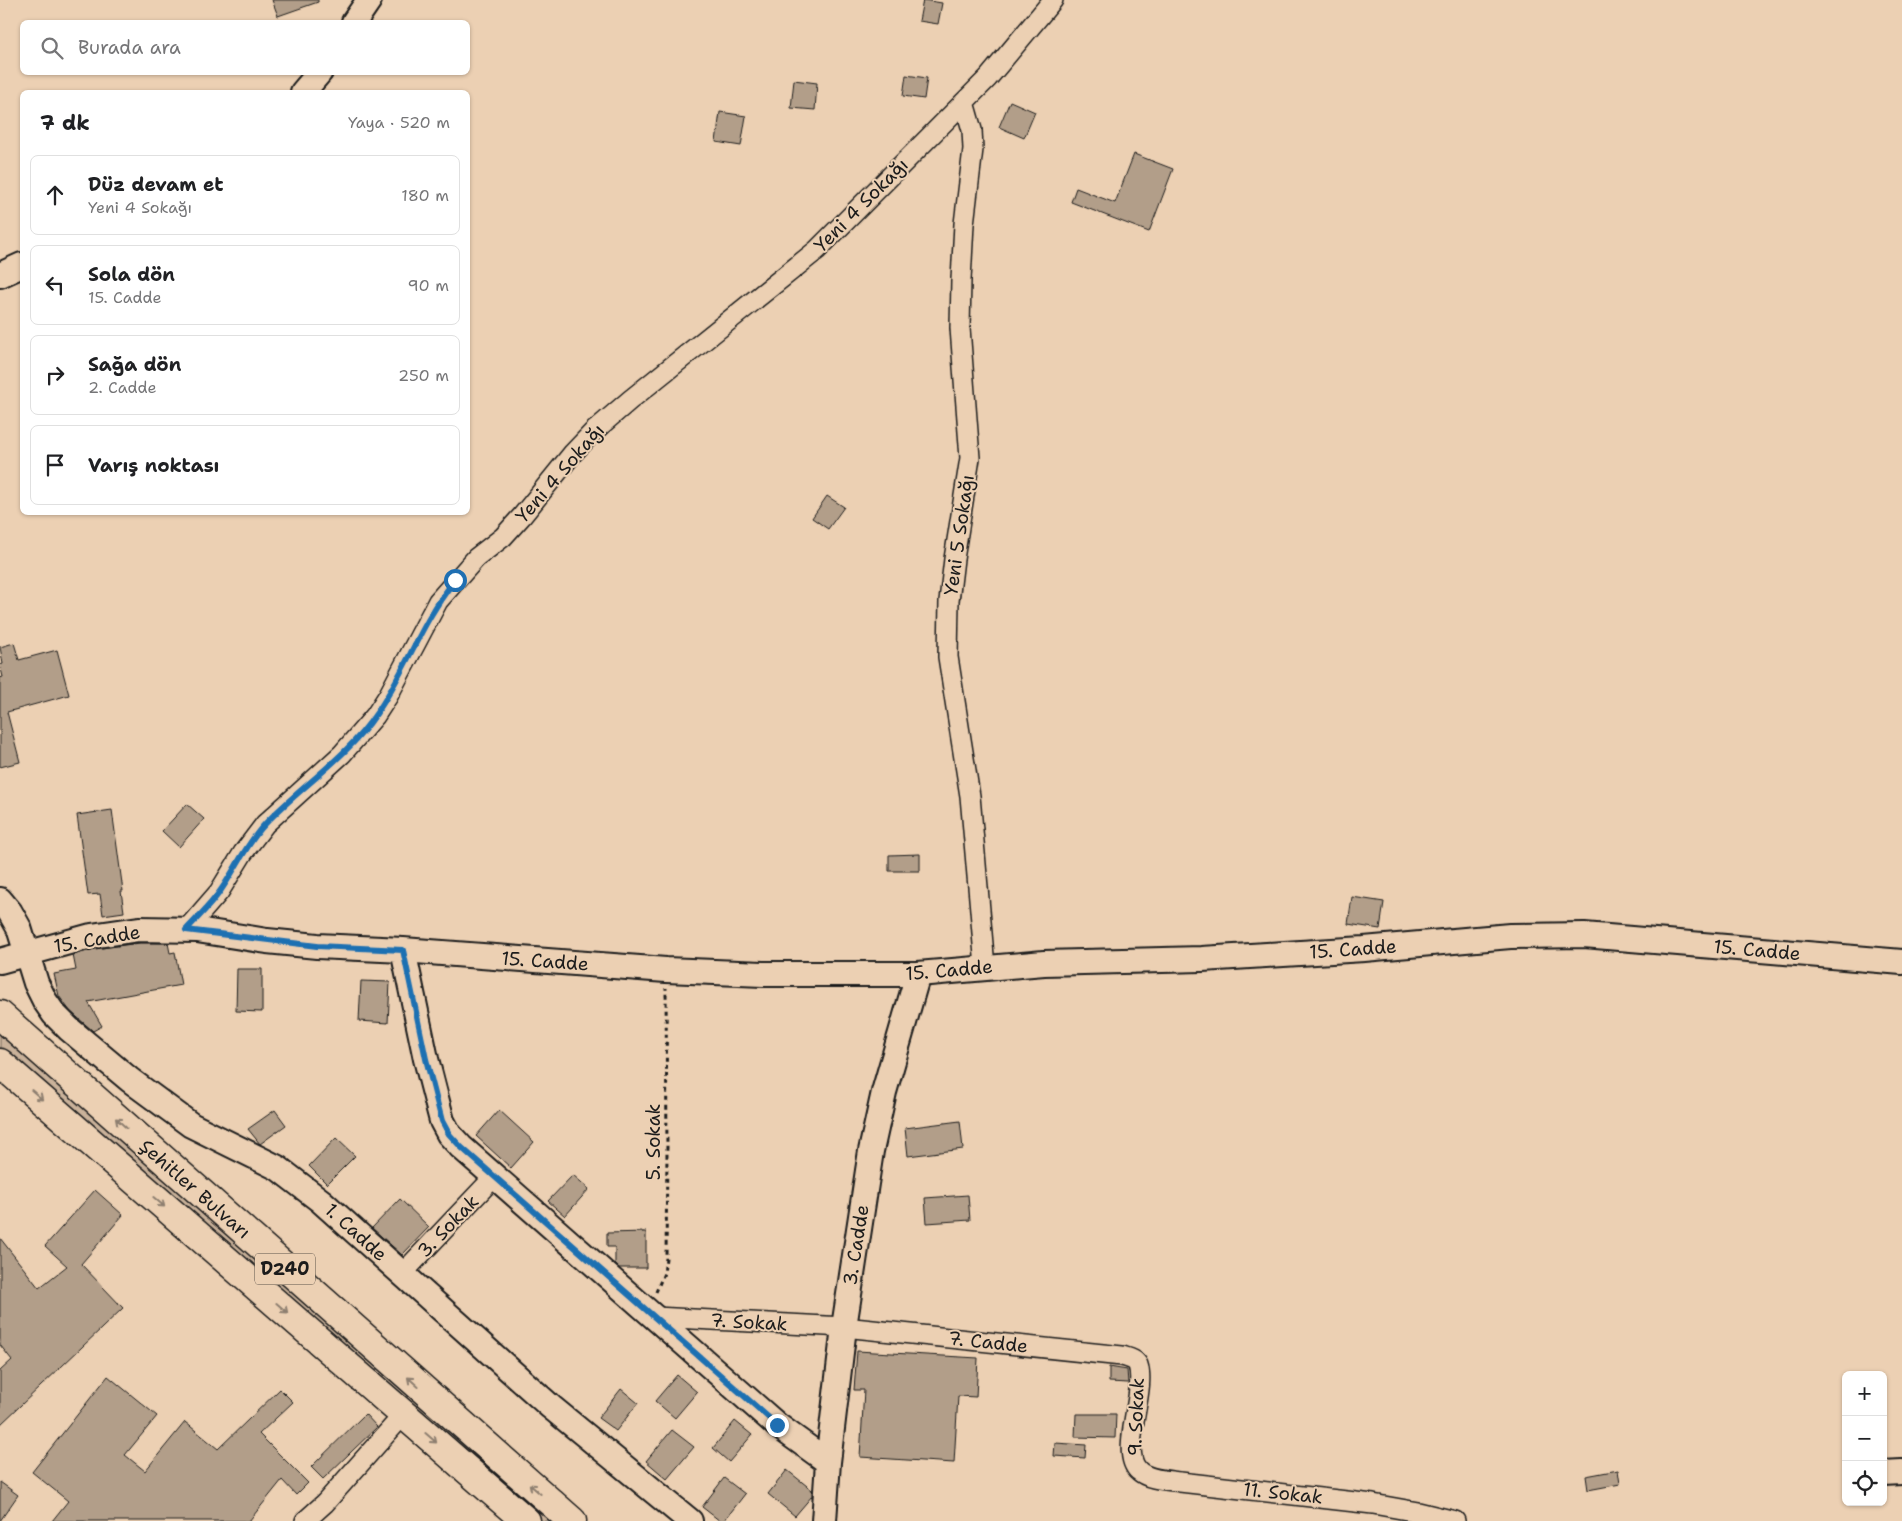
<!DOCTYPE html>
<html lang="tr">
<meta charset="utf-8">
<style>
:root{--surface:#fff;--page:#f6f6f6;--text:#202124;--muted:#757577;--line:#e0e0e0}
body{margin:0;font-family:"Shantell Sans",sans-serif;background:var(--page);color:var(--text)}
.controls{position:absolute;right:15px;bottom:15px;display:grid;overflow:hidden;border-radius:8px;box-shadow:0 1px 4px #0004}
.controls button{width:45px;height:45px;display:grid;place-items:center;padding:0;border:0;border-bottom:1px solid var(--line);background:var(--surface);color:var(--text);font:25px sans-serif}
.stop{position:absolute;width:15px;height:15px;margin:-11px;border:4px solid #1f6fb2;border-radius:50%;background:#fff}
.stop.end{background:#1f6fb2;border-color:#fff;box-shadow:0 1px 5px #0008}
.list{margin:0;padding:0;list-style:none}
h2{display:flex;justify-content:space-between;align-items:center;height:65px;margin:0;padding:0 20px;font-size:21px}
h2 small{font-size:16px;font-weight:400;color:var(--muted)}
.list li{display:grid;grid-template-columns:32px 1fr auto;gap:15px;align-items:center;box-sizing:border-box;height:80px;margin:0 10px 10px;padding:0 10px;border:1px solid var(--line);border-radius:8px}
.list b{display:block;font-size:19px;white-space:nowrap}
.list p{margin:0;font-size:16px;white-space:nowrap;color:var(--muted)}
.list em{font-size:16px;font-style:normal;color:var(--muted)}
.icon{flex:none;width:28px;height:28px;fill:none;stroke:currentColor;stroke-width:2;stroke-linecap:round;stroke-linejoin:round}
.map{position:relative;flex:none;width:1902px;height:1521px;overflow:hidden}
.search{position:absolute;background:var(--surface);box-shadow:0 1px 4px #0004;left:20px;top:20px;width:450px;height:55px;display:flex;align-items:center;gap:12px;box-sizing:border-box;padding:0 18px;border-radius:8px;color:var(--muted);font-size:19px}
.panel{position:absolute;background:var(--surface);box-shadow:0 1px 4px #0004;left:20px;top:90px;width:450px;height:425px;border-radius:8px}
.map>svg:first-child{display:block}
.green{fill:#cab29a;stroke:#73675b}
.building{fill:#b29e89;stroke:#1c1c1c}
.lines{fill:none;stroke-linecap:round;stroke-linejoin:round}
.minor-casing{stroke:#1c1c1c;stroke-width:22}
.tertiary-casing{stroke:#1c1c1c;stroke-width:28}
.primary-casing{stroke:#1c1c1c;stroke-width:31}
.path{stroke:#1c1c1c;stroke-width:3;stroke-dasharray:4 4;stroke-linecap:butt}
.minor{stroke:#ecd0b3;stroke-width:19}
.tertiary{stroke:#ecd0b3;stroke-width:24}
.primary{stroke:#ecd0b3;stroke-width:28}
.oneway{stroke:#8e7f6f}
.route{stroke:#1f6fb2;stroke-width:6}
.labels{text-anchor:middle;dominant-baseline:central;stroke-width:4;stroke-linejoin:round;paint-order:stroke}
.shield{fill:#ecd0b3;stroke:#5a5249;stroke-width:1}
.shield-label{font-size:18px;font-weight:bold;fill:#1c1c1c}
.street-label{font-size:19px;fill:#1c1c1c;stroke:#ecd0b3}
</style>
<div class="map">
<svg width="1902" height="1521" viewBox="0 0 1902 1521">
<rect width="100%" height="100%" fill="#ecd0b3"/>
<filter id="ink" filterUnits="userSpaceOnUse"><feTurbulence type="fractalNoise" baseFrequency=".02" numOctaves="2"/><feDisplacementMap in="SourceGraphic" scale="10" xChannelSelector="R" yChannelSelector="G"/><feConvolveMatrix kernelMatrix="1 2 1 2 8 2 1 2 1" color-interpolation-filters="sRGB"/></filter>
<g filter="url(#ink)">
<path class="green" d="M 0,1032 L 558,1521 L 540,1521 L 60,1101 L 0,1048 Z"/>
<path class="building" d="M 272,0 L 318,0 L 318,2 L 278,16 Z
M 923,0 L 942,3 L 938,24 L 919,21 Z
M 906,75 L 927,78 L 924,99 L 903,96 Z
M 794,80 L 817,83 L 815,110 L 791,108 Z
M 1010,101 L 1035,112 L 1024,138 L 999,127 Z
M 720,112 L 746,116 L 741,146 L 716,142 Z
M 1134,154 L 1173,169 L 1149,232 L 1071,202 L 1076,188 L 1115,203 Z
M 827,496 L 844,507 L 828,529 L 812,518 Z
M 14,643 L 19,660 L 57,650 L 69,695 L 7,712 L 20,762 L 0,767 L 0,678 L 3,677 L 0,665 L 3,664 L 0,647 Z
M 187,804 L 204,819 L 179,847 L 162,831 Z
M 112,810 L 123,891 L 121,891 L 124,912 L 103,915 L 100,894 L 88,895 L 77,815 Z
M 920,854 L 920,871 L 889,871 L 889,855 Z
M 1352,897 L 1384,902 L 1380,929 L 1348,924 Z
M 140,943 L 168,943 L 170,953 L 175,952 L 181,985 L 88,1002 L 102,1026 L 93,1031 L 70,1011 L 59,996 L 54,974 L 76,970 L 73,955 L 94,949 Z
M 237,969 L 262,969 L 262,1012 L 236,1011 Z
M 361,981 L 390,982 L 388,1023 L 359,1021 Z
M 275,1110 L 286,1125 L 260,1144 L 248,1129 Z
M 499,1110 L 534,1142 L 511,1168 L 476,1136 Z
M 960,1121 L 963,1149 L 908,1156 L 905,1128 Z
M 336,1138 L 355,1156 L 327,1184 L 309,1166 Z
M 573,1175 L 589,1189 L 565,1216 L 548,1201 Z
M 95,1190 L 123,1215 L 81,1264 L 123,1308 L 0,1425 L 0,1371 L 12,1360 L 0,1345 L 0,1238 L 39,1288 L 67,1266 L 45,1246 Z
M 968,1195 L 970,1220 L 927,1223 L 925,1198 Z
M 400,1199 L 429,1227 L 402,1255 L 372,1228 Z
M 646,1232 L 646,1268 L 619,1268 L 615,1264 L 615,1247 L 607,1247 L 607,1233 Z
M 857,1351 L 978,1358 L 976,1397 L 958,1396 L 954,1463 L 860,1457 L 864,1390 L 854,1390 Z
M 1109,1367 L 1127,1370 L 1128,1383 L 1109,1382 Z
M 677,1375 L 697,1392 L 675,1418 L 655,1401 Z
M 108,1376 L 157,1416 L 125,1455 L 145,1471 L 185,1422 L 218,1449 L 280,1389 L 293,1402 L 259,1434 L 308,1483 L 296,1495 L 282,1480 L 249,1521 L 52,1521 L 68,1501 L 32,1472 Z
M 621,1389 L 638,1403 L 616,1431 L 598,1418 Z
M 365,1414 L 377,1427 L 323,1479 L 311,1467 Z
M 1076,1414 L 1116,1414 L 1115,1438 L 1075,1437 Z
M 735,1421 L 752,1435 L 729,1462 L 713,1448 Z
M 672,1430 L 694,1447 L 667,1479 L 646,1461 Z
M 1055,1443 L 1086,1445 L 1085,1458 L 1054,1456 Z
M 787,1470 L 812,1490 L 812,1496 L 795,1516 L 768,1494 Z
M 1618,1470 L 1620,1484 L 1588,1490 L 1586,1476 Z
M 724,1478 L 745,1494 L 724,1521 L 720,1521 L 702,1507 Z
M 0,1482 L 18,1495 L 0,1521 Z"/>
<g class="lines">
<g class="minor-casing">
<path id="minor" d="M 964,102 L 972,130 L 973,149 L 964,224 L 961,280 L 960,328 L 970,458 L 954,559 L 949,601 L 948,657 L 970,796 L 985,967
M 186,930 L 219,892 L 243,853 L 265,824 L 342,754 L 375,716 L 388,696 L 438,601 L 476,558 L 503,537 L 522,516 L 573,453 L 593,432 L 630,400 L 817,250 L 988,78 L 1053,0
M 402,1274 L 494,1177
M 655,1317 L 844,1327 L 1122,1356 C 1128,1358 1135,1359 1138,1365 C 1147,1391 1118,1453 1139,1471 C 1149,1480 1167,1480 1180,1482 L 1373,1504 L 1418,1512 L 1455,1521
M 305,1521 L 325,1503 L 404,1414"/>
</g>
<g class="tertiary-casing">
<path id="tertiary" d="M 354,22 L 369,0
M 303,92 L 320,72
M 0,275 L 22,265
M 0,900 L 10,912 L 19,928 L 36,983 L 45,1001 L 54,1014 L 69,1029 L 130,1080 L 191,1125 L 278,1168 L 321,1201 L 551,1407 L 690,1521
M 403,950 L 426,1059 L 442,1121 L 449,1134 L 461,1147 L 777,1425 L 828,1462
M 0,961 L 91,936 L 139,929 L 197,930 L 267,941 L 317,946 L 403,950 L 666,970 L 763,974 L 918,974 L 1044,963 L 1202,959 L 1364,949 L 1510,936 L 1584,935 L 1902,962
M 1883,1473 L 1902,1472
M 824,1521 L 828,1462 L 844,1327 L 871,1151 L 884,1092 L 918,974"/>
</g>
<g class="primary-casing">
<path id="primary" d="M 0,1015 L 572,1521
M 0,1063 L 526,1521"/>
</g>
<path class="path" d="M 656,1292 L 664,1273 L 666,1258 L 667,1152 L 666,988"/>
<use href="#minor" class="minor"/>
<use href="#tertiary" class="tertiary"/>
<use href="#primary" class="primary"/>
</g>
<defs><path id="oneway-shaft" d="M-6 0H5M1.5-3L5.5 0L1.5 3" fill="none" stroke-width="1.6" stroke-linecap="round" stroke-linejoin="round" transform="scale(1.25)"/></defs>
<g class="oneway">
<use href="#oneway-shaft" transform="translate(37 1095) rotate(41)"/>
<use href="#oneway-shaft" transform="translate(121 1123) rotate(-138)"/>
<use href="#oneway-shaft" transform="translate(159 1202) rotate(41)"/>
<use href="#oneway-shaft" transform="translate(282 1308) rotate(41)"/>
<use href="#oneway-shaft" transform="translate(413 1382) rotate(-138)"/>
<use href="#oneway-shaft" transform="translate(431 1438) rotate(41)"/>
<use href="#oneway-shaft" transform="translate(535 1489) rotate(-139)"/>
</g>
</g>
<g class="lines" filter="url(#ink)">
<path class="route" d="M 455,580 C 421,622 406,671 376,714 C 347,758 301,786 265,824 C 247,843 236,868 221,890 C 211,905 198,917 186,930 L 317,946 L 403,950 L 426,1059 L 442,1121 L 449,1134 L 461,1147 L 777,1425"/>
</g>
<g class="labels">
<rect class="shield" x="255" y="1253.5" width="60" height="31" rx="4"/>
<g class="shield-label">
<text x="285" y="1269">D240</text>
</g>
<g class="street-label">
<text transform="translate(861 205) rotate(-45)">Yeni 4 Sokağı</text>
<text transform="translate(560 473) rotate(-49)">Yeni 4 Sokağı</text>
<text transform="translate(959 535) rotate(-82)">Yeni 5 Sokağı</text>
<text transform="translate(97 939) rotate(-10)">15. Cadde</text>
<text transform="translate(1353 949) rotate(-4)">15. Cadde</text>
<text transform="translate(1757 950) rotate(5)">15. Cadde</text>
<text transform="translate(545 961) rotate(4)">15. Cadde</text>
<text transform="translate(949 970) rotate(-5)">15. Cadde</text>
<text transform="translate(653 1142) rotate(-90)">5. Sokak</text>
<text transform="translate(195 1189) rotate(41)">Şehitler Bulvarı</text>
<text transform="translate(448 1226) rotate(-46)">3. Sokak</text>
<text transform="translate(356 1232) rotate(42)">1. Cadde</text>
<text transform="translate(856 1245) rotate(-81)">3. Cadde</text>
<text transform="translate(749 1322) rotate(3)">7. Sokak</text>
<text transform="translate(988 1342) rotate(6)">7. Cadde</text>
<text transform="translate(1136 1417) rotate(-88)">9. Sokak</text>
<text transform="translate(1283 1493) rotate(6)">11. Sokak</text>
</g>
</g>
</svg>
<div class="controls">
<button>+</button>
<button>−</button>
<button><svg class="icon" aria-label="locate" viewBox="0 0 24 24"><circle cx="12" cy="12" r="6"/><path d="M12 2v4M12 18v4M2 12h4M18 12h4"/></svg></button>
</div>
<div class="stop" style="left:455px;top:580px"></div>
<div class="stop end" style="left:777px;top:1425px"></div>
<div class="search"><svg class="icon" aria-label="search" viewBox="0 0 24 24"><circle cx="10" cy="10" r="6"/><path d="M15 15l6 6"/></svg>Burada ara</div>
<section class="panel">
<h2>7 dk<small>Yaya · 520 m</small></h2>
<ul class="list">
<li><svg class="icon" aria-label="ahead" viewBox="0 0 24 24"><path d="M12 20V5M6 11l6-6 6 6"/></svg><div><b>Düz devam et</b><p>Yeni 4 Sokağı</p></div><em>180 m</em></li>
<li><svg class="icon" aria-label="left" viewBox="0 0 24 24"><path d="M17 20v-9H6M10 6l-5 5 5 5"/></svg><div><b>Sola dön</b><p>15. Cadde</p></div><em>90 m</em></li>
<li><svg class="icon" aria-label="right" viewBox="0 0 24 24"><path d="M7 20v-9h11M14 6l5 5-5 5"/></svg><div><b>Sağa dön</b><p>2. Cadde</p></div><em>250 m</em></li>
<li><svg class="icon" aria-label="arrive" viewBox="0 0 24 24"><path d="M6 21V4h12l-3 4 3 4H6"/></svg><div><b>Varış noktası</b></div></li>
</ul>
</section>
</div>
